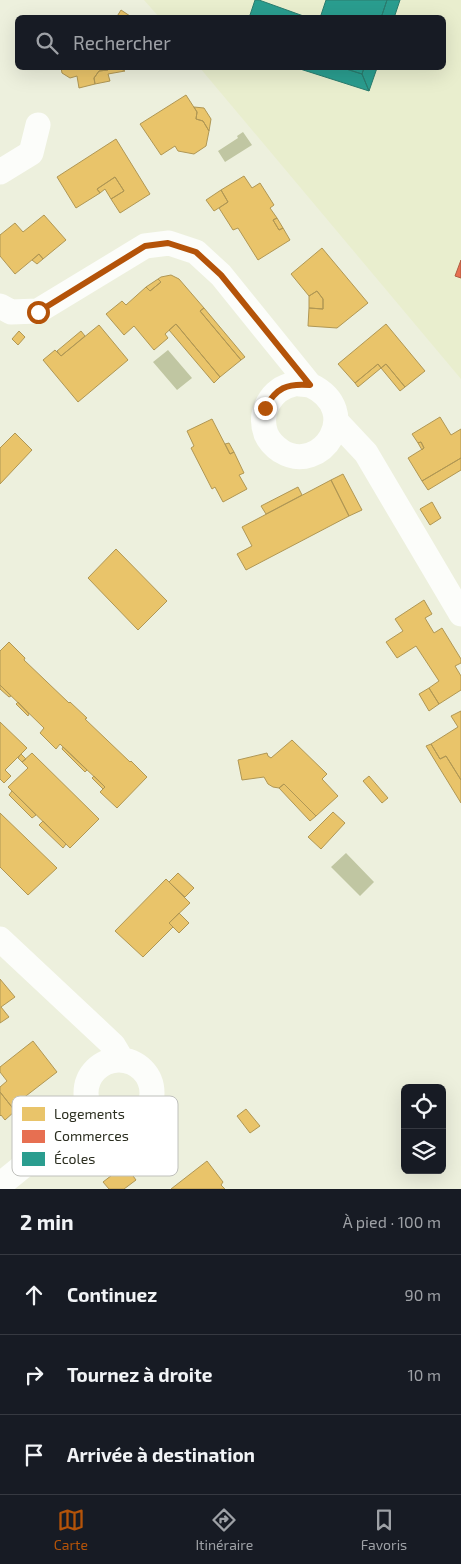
<!DOCTYPE html>
<html lang="fr">
<meta charset="utf-8">
<style>
:root{--surface:#171b24;--page:#20242c;--text:#f1f3f6;--muted:#9ea1a6;--line:#363941;--accent:#b45309}
body{margin:0;font-family:"Exo 2",sans-serif;background:var(--page);color:var(--text)}
.controls{position:absolute;right:15px;bottom:15px;display:grid;overflow:hidden;border-radius:8px;box-shadow:0 5px 20px #0002}
.controls button{width:45px;height:45px;display:grid;place-items:center;padding:0;border:0;border-bottom:1px solid var(--line);background:var(--surface);color:var(--text);font:25px sans-serif}
.stop{position:absolute;width:15px;height:15px;margin:-11px;border:4px solid #b45309;border-radius:50%;background:#fff}
.stop.end{background:#b45309;border-color:#fff;box-shadow:0 1px 5px #0008}
.list{margin:0;padding:0;list-style:none}
h2{display:flex;justify-content:space-between;align-items:center;height:65px;margin:0;padding:0 20px;font-size:21px}
h2 small{font-size:16px;font-weight:400;color:var(--muted)}
.list li{display:grid;grid-template-columns:32px 1fr auto;gap:15px;align-items:center;box-sizing:border-box;height:80px;padding:0 20px;border-top:1px solid var(--line)}
.list b{display:block;font-size:19px;white-space:nowrap}
.list em{font-size:16px;font-style:normal;color:var(--muted)}
.icon{flex:none;width:28px;height:28px;fill:none;stroke:currentColor;stroke-width:2;stroke-linecap:round;stroke-linejoin:round}
.map{position:relative;flex:none;width:461px;height:1189px;overflow:hidden}
.search{position:absolute;background:var(--surface);box-shadow:0 5px 20px #0002;left:15px;right:15px;top:15px;height:55px;display:flex;align-items:center;gap:12px;box-sizing:border-box;padding:0 18px;border-radius:8px;color:var(--muted);font-size:19px}
.sheet{height:305px;background:var(--surface)}
nav{display:flex;justify-content:space-around;align-items:center;box-sizing:border-box;height:70px;border-top:1px solid var(--line);background:var(--surface);font-size:14px;color:var(--muted)}
nav a{display:grid;justify-items:center;gap:2px}
nav .on{color:var(--accent)}
.map>svg:first-child{display:block}
.built{fill:#e9eece}
.water{fill:#c0c6a2}
.homes{fill:#e9c46a;stroke:#b09754}
.shops{fill:#e76f51;stroke:#af5c42}
.schools{fill:#2a9d8f;stroke:#2a7c6e}
.lines{fill:none;stroke-linecap:round;stroke-linejoin:round}
.street{stroke:#fcfdfa;stroke-width:25}
.route{stroke:#b45309;stroke-width:6}
.key{fill:#fff;stroke:#bfc0bc;stroke-width:1}
.key-label{font-size:14px;fill:#2b2e20}
</style>
<div class="map">
<svg width="461" height="1189" viewBox="0 0 461 1189">
<rect width="100%" height="100%" fill="#edf0dd"/>
<path class="built" d="M 144,0 L 461,0 L 461,379 L 200,68 L 444,68 L 444,18 L 159,17 Z"/>
<path class="water" d="M 243,132 L 252,145 L 225,162 L 218,151 L 238,138 L 237,136 Z
M 168,350 L 192,378 L 177,390 L 153,362 Z
M 346,853 L 374,882 L 360,896 L 331,867 Z"/>
<path class="homes" d="M 121,10 L 133,18 L 116,18 Z
M 61,68 L 109,68 L 108,70 L 99,71 L 94,78 L 95,84 L 79,88 L 77,76 L 70,78 L 62,73 Z
M 109,68 L 119,68 L 125,71 L 108,74 L 110,81 L 95,84 L 94,78 L 99,71 L 108,70 Z
M 186,95 L 197,112 L 196,119 L 203,121 L 209,131 L 206,146 L 194,154 L 178,151 L 175,146 L 161,155 L 140,124 Z
M 194,107 L 204,108 L 211,119 L 209,131 L 203,121 L 196,119 L 197,112 Z
M 116,139 L 150,194 L 120,213 L 111,199 L 124,191 L 115,177 L 97,189 L 100,193 L 76,208 L 57,177 Z
M 244,176 L 252,188 L 260,183 L 274,205 L 270,208 L 277,218 L 273,220 L 279,230 L 283,228 L 290,240 L 258,260 L 238,228 L 233,230 L 219,208 L 228,202 L 221,190 Z
M 115,177 L 124,191 L 111,199 L 105,189 L 100,193 L 97,189 Z
M 221,190 L 228,202 L 214,211 L 206,200 Z
M 44,215 L 66,240 L 43,259 L 39,254 L 15,274 L 0,256 L 0,235 L 15,223 L 23,232 Z
M 277,218 L 283,228 L 279,230 L 273,220 Z
M 322,248 L 368,303 L 337,328 L 308,326 L 309,308 L 323,309 L 323,299 L 317,291 L 309,296 L 291,274 Z
M 39,254 L 43,259 L 37,264 L 32,260 Z
M 171,275 L 179,279 L 204,308 L 200,311 L 241,360 L 220,377 L 176,324 L 165,334 L 168,338 L 154,350 L 134,326 L 124,335 L 106,314 L 122,301 L 126,305 L 146,287 L 150,291 L 161,282 L 158,279 L 161,277 Z
M 158,279 L 161,282 L 150,291 L 146,287 Z
M 317,291 L 323,299 L 323,309 L 309,308 L 309,296 Z
M 204,308 L 245,357 L 241,360 L 200,311 Z
M 176,324 L 220,377 L 214,383 L 169,330 Z
M 386,324 L 425,371 L 405,387 L 386,364 L 381,368 L 378,364 L 355,383 L 338,364 Z
M 99,325 L 128,360 L 78,402 L 43,360 L 55,350 L 61,356 Z
M 19,331 L 25,337 L 18,345 L 12,339 Z
M 81,331 L 85,336 L 61,356 L 57,351 Z
M 378,364 L 381,368 L 358,387 L 355,383 Z
M 386,364 L 405,387 L 400,391 L 381,368 Z
M 440,417 L 451,435 L 461,429 L 461,458 L 422,481 L 408,458 L 424,448 L 421,442 L 418,443 L 412,434 Z
M 212,419 L 230,454 L 234,452 L 244,473 L 239,475 L 247,489 L 223,502 L 215,487 L 212,489 L 191,448 L 194,446 L 187,431 Z
M 15,433 L 32,450 L 0,484 L 0,448 Z
M 421,442 L 424,448 L 422,450 L 418,443 Z
M 229,443 L 234,452 L 230,454 L 225,444 Z
M 461,458 L 461,470 L 428,490 L 422,481 Z
M 343,474 L 362,510 L 349,516 L 331,480 Z
M 331,480 L 349,516 L 246,570 L 237,554 L 252,546 L 242,527 Z
M 298,487 L 302,495 L 266,514 L 261,506 Z
M 432,502 L 441,518 L 430,525 L 420,509 Z
M 116,549 L 167,601 L 138,630 L 88,578 Z
M 424,600 L 432,614 L 425,618 L 434,633 L 442,628 L 461,659 L 461,663 L 455,666 L 461,676 L 461,690 L 439,704 L 429,688 L 439,681 L 416,646 L 397,658 L 386,642 L 403,631 L 395,619 Z
M 9,642 L 25,658 L 24,660 L 69,703 L 70,702 L 87,718 L 85,719 L 130,762 L 131,761 L 147,777 L 117,808 L 100,792 L 105,787 L 60,744 L 56,749 L 40,733 L 44,728 L 0,685 L 0,651 Z
M 0,685 L 11,696 L 9,697 L 0,689 Z
M 429,688 L 439,704 L 429,711 L 419,694 Z
M 18,702 L 29,714 L 28,716 L 16,704 Z
M 461,711 L 461,780 L 446,756 L 440,759 L 431,744 L 458,727 L 451,716 Z
M 0,722 L 27,748 L 5,770 L 11,776 L 4,783 L 0,779 Z
M 292,740 L 327,774 L 322,779 L 338,796 L 316,816 L 284,784 L 279,788 L 273,787 L 268,784 L 264,777 L 242,780 L 238,760 L 267,753 L 268,756 L 271,758 Z
M 431,744 L 440,759 L 446,756 L 461,780 L 461,803 L 426,746 Z
M 63,747 L 87,770 L 85,772 L 62,749 Z
M 32,753 L 99,819 L 70,848 L 8,787 L 28,768 L 22,762 Z
M 21,754 L 26,759 L 22,762 L 18,758 Z
M 94,776 L 105,787 L 103,789 L 92,778 Z
M 369,776 L 388,798 L 382,803 L 363,781 Z
M 284,784 L 316,816 L 310,821 L 279,788 Z
M 12,791 L 36,815 L 32,818 L 9,795 Z
M 333,812 L 345,823 L 321,849 L 308,837 Z
M 0,813 L 57,868 L 28,895 L 0,867 Z
M 43,821 L 66,844 L 63,848 L 39,825 Z
M 178,873 L 194,888 L 185,897 L 169,882 Z
M 166,879 L 190,903 L 169,923 L 173,927 L 143,957 L 115,931 Z
M 179,913 L 189,923 L 179,933 L 169,923 Z
M 0,979 L 15,997 L 1,1007 L 9,1017 L 0,1023 Z
M 33,1041 L 57,1072 L 22,1099 L 25,1103 L 15,1111 L 0,1092 L 0,1087 L 7,1081 L 0,1072 L 0,1067 Z
M 0,1092 L 15,1111 L 5,1120 L 1,1115 L 0,1116 Z
M 246,1109 L 260,1126 L 250,1133 L 237,1116 Z
M 207,1161 L 223,1182 L 221,1185 L 225,1189 L 171,1189 Z
M 125,1165 L 136,1180 L 124,1189 L 109,1189 L 103,1182 Z"/>
<path class="shops" d="M 461,260 L 461,278 L 455,276 Z"/>
<path class="schools" d="M 255,0 L 259,0 L 309,18 L 249,18 Z
M 326,0 L 387,0 L 381,18 L 320,18 Z
M 387,0 L 400,0 L 394,18 L 381,18 Z
M 297,68 L 343,68 L 362,74 L 369,91 Z
M 343,68 L 364,68 L 362,74 Z
M 364,68 L 377,68 L 369,91 L 362,74 Z"/>
<g class="lines">
<path class="street" d="M 0,172 L 31,153 L 38,125
M 0,306 L 11,312 L 38,311 L 145,246 L 169,243 L 196,252 L 221,275 L 310,385 C 365,411 321,476 281,451 C 275,447 269,441 266,434 C 258,412 271,389 294,384 C 299,383 305,385 310,385
M 336,421 L 366,453 L 461,614
M 0,939 L 113,1045 L 122,1060
M86 1093a33 33 0 1 1 66 0a33 33 0 1 1-66 0Z
M 0,1185 L 60,1136 L 92,1113"/>
</g>
<g class="lines">
<path class="route" d="M 38,312 L 145,246 L 168,243 L 196,252 L 221,275 L 310,385 C 287,383 276,388 265,408"/>
</g>
<rect x="12" y="1096" width="166" height="80" rx="8" class="key"/>
<rect x="22" y="1107" width="23" height="14" fill="#e9c46a"/>
<rect x="22" y="1130" width="23" height="13" fill="#e76f51"/>
<rect x="22" y="1152" width="23" height="14" fill="#2a9d8f"/>
<g class="key-label">
<text x="54" y="1119">Logements</text>
<text x="54" y="1141">Commerces</text>
<text x="54" y="1164">Écoles</text>
</g>
</svg>
<div class="controls">
<button><svg class="icon" aria-label="locate" viewBox="0 0 24 24"><circle cx="12" cy="12" r="6"/><path d="M12 2v4M12 18v4M2 12h4M18 12h4"/></svg></button>
<button><svg class="icon" aria-label="layers" viewBox="0 0 24 24"><path d="M12 4l9 5-9 5-9-5zM3 14l9 5 9-5"/></svg></button>
</div>
<div class="stop" style="left:38px;top:312px"></div>
<div class="stop end" style="left:265px;top:408px"></div>
<div class="search"><svg class="icon" aria-label="search" viewBox="0 0 24 24"><circle cx="10" cy="10" r="6"/><path d="M15 15l6 6"/></svg>Rechercher</div>
</div>
<section class="sheet">
<h2>2 min<small>À pied · 100 m</small></h2>
<ul class="list">
<li><svg class="icon" aria-label="ahead" viewBox="0 0 24 24"><path d="M12 20V5M6 11l6-6 6 6"/></svg><div><b>Continuez</b></div><em>90 m</em></li>
<li><svg class="icon" aria-label="right" viewBox="0 0 24 24"><path d="M7 20v-9h11M14 6l5 5-5 5"/></svg><div><b>Tournez à droite</b></div><em>10 m</em></li>
<li><svg class="icon" aria-label="arrive" viewBox="0 0 24 24"><path d="M6 21V4h12l-3 4 3 4H6"/></svg><div><b>Arrivée à destination</b></div></li>
</ul>
</section>
<nav>
<a class="on"><svg class="icon" aria-label="map" viewBox="0 0 24 24"><path d="M3 6l6-2 6 2 6-2v14l-6 2-6-2-6 2zM9 4v14M15 6v14"/></svg>Carte</a>
<a><svg class="icon" aria-label="directions" viewBox="0 0 24 24"><path d="M12 3l9 9-9 9-9-9zM9 14v-3h6M13 9l2 2-2 2"/></svg>Itinéraire</a>
<a><svg class="icon" aria-label="saved" viewBox="0 0 24 24"><path d="M7 4h10v16l-5-4-5 4z"/></svg>Favoris</a>
</nav>
